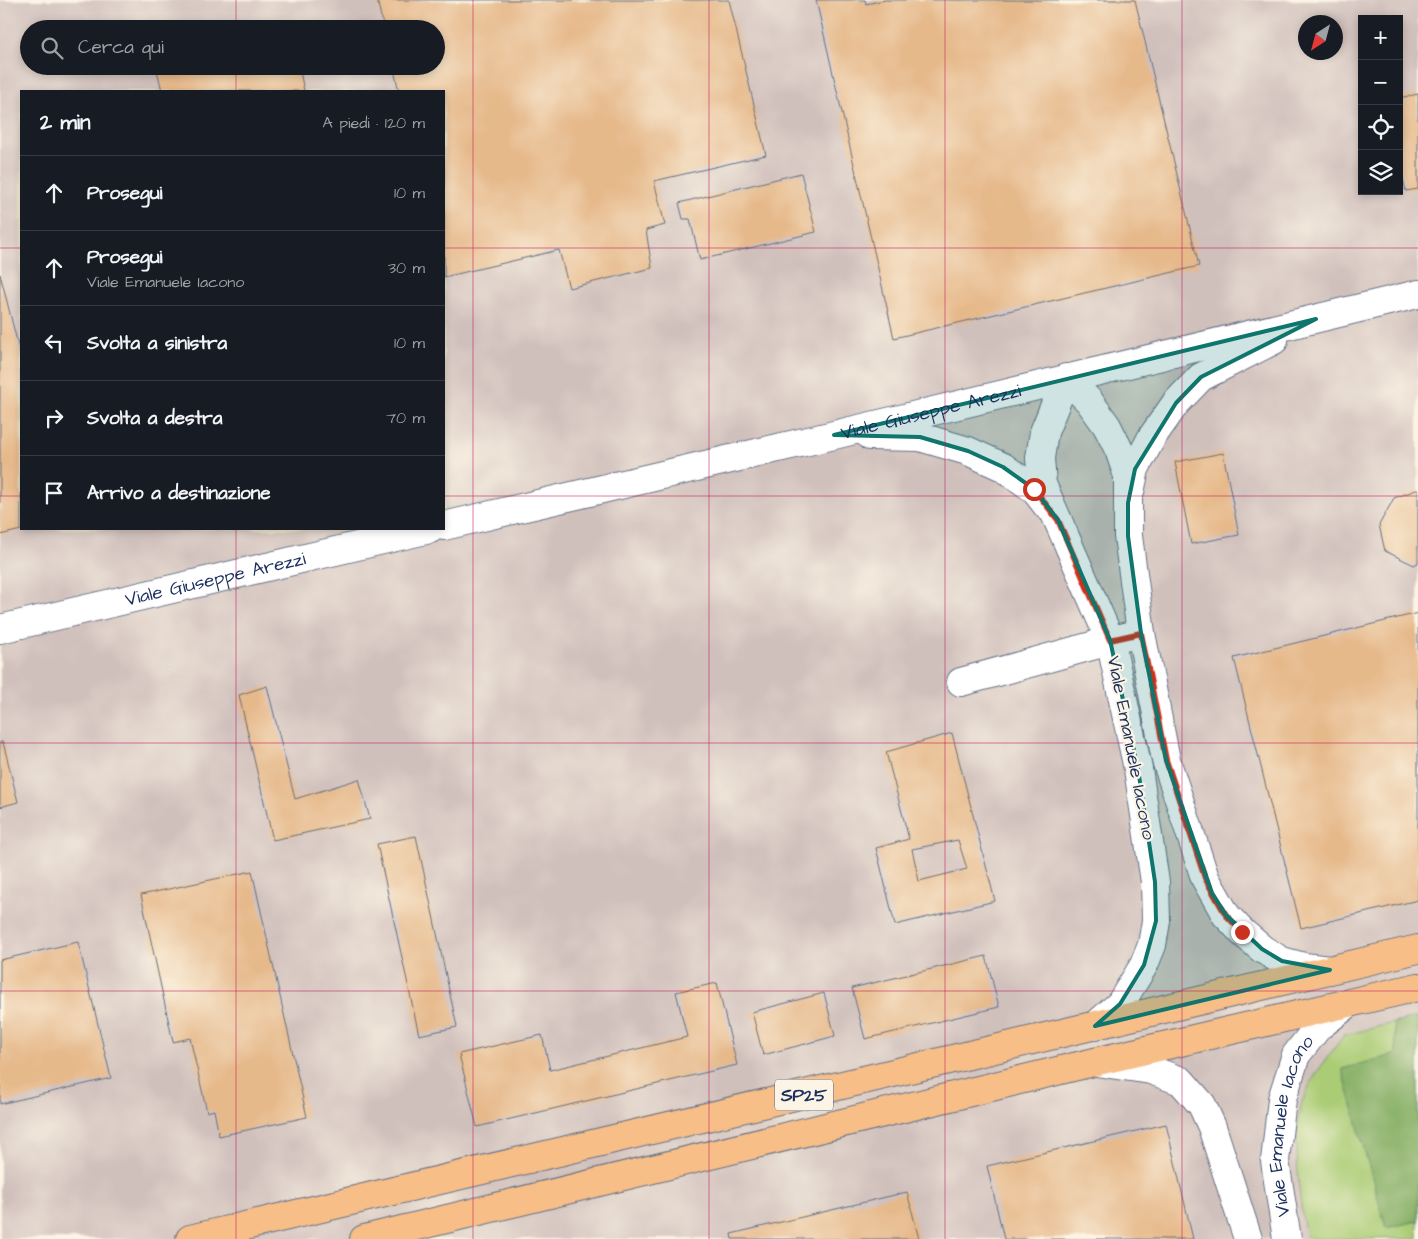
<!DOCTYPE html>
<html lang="it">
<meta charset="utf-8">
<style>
:root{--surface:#171b24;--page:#20242c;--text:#f1f3f6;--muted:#9ea1a6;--line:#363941}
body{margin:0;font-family:"Architects Daughter",sans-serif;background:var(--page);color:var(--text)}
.controls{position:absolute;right:15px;top:15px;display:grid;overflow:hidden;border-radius:0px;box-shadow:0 2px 8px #0003}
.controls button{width:45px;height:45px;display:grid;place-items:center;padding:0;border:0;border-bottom:1px solid var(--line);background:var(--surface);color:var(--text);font:25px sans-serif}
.compass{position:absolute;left:1298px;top:15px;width:45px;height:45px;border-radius:50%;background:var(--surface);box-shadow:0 2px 8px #0003;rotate:216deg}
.stop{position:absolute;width:15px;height:15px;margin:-11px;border:4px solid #c8321e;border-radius:50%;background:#fff}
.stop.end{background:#c8321e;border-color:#fff;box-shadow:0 1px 5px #0008}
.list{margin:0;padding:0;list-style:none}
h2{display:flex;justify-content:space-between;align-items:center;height:65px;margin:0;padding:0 20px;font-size:21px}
h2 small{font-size:16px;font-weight:400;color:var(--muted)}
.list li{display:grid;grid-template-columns:32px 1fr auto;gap:15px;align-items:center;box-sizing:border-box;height:75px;padding:0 20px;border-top:1px solid var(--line)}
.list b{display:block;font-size:19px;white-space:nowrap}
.list p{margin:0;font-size:16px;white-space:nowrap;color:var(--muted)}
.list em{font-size:16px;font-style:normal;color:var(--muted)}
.icon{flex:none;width:28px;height:28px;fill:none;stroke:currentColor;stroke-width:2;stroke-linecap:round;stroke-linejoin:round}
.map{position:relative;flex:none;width:1418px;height:1239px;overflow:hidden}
.search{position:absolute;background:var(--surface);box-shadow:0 2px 8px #0003;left:20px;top:20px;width:425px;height:55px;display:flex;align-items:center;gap:12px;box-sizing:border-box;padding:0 18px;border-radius:28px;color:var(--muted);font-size:19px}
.panel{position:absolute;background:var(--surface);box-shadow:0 2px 8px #0003;left:20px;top:90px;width:425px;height:440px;border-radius:0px}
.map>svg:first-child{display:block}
.industrial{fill:#d0c0bc;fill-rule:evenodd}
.green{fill:#aacc75;stroke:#627e6a}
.forest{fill:#87b066;stroke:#517062}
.building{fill:#e6b98b;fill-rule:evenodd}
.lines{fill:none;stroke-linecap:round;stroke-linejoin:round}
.minor-casing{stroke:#646f83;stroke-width:30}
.primary-casing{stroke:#646f83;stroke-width:30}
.minor{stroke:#fff;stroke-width:28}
.primary{stroke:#f7be88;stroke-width:28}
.route{stroke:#c8321e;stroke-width:6}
.marked{fill:#0f766e;fill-opacity:0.2;stroke:#0f766e;stroke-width:4;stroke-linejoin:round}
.grid{fill:none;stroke:#c2185b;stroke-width:1;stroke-opacity:0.55}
.labels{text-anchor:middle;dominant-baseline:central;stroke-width:4.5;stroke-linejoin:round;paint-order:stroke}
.shield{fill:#fcf5e5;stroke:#5e6a86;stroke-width:1}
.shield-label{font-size:18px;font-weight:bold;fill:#1b2f5e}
.street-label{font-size:19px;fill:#1b2f5e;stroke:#fcf5e5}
</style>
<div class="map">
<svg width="1418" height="1239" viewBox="0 0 1418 1239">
<rect width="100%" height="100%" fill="#fcf5e5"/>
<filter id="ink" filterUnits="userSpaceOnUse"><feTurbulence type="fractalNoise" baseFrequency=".02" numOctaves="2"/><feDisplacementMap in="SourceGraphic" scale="10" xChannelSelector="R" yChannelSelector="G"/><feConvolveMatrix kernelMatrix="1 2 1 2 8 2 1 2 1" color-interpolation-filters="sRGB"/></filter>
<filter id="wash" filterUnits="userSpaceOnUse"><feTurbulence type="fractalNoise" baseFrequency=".0096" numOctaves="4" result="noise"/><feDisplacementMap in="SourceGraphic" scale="20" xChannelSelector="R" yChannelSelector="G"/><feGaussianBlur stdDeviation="1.12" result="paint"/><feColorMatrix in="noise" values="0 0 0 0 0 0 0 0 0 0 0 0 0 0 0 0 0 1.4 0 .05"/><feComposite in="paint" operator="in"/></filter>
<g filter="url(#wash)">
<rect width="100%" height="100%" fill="#ede6c9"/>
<path class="industrial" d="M 0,0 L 1418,0 L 1418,1239 L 0,1239 ZM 1362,19 L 1399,19 L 1399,191 L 1362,191 ZM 1306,22 L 1336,22 L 1336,52 L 1306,52 ZM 29,29 L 436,29 L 436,66 L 29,66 ZM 21,91 L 444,91 L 444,529 L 21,529 Z"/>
<path class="green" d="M 1418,1017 L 1418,1239 L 1307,1239 C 1299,1212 1292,1129 1302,1102 C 1311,1077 1329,1056 1344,1035 Z"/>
<path class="forest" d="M 1418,1017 L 1418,1221 L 1386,1228 L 1342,1069 L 1396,1054 L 1394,1023 Z"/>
<g id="blocks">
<path class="building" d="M 377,0 L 729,0 L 766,155 L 654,181 L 665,225 L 646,230 L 652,268 L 569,288 L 559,250 L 444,277 L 444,91 L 399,91 L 393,66 L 436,66 L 436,29 L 384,29 Z
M 816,0 L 865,0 L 866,4 L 885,0 L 1135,0 L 1199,266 L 894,338 Z
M 289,23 L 290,29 L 269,29 L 269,28 Z
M 156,66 L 299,66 L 304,91 L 162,91 Z
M 1418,94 L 1418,189 L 1406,191 L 1399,162 L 1399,98 Z
M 801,173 L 816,232 L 700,260 L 690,219 L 683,219 L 679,203 Z
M 0,274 L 21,357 L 21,530 L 0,535 Z
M 1223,453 L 1239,535 L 1191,544 L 1175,462 Z
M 1416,490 L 1418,490 L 1418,563 L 1414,565 L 1385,551 L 1379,525 L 1394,498 Z
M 1418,613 L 1418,900 L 1301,928 L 1234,658 Z
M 267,686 L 295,799 L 359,779 L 370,819 L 273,840 L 239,695 Z
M 952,733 L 995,901 L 895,925 L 876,848 L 909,839 L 886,752 ZM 958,840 L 967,869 L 919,881 L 912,849 Z
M 0,742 L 3,742 L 18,802 L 0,807 Z
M 416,836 L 457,1027 L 419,1035 L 377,844 Z
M 252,871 L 307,1117 L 219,1136 L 214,1110 L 207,1112 L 190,1038 L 173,1042 L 141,895 Z
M 78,942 L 111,1078 L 0,1104 L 0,960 Z
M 986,956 L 999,1007 L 865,1039 L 852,988 Z
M 717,983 L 737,1065 L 477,1127 L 459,1054 L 542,1035 L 550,1070 L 687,1037 L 676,992 Z
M 824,993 L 835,1036 L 763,1055 L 752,1012 Z
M 1166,1124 L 1193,1239 L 1004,1239 L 987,1166 Z
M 907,1192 L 919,1239 L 732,1239 L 731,1234 Z"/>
</g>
</g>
<g filter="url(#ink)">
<use href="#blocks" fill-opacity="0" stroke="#646f83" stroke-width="1"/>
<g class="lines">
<g class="minor-casing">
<g id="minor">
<path d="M 870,436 L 920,437 L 968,451 L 1003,467 L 1034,489 L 1048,507"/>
<path d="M 1130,492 L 1135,469 L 1152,437 L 1176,403 L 1201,377 L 1274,340"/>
<path id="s1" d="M 444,526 L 834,435 L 1418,294"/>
<path id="s2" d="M 0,629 L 430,529"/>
<path d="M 961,682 L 1128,636"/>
<path d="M 1095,1026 L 1120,1004 L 1144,965 L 1152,945 L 1156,921 L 1155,882 L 1138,769 L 1110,640 L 1042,484 L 1040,458 L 1044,432 L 1066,378 L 1089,401 L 1107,426 L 1119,450 L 1128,476 L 1128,536 L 1141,633 L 1166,760 L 1205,878 L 1226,915 L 1242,932 L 1262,949 L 1282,961 L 1304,967 L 1330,970"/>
<path d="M 1096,1062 L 1151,1070 L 1181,1081 L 1202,1105 L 1212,1127 L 1248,1239"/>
<path id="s3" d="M 1287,1239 L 1275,1161 L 1282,1099 L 1296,1055 L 1318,1027 L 1348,1004"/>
</g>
</g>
<g class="primary-casing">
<path id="primary" d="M 190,1239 L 1418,949
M 364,1239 L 1094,1062 L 1418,987"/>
</g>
<use href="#minor" class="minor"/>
<use href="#primary" class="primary"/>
</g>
</g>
<g class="lines" filter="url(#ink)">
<path class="route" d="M 1034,489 L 1058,520 L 1110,640 L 1141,633 L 1166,760 L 1205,878 L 1226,915 L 1242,932"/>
</g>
<path class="marked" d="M 1316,319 L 1201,377 L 1176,403 L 1135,469 L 1128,503 L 1128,536 L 1141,633 L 1166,760 L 1212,893 L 1226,915 L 1262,949 L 1282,961 L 1330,970 L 1095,1026 L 1120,1004 L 1144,965 L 1156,921 L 1155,882 L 1138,769 L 1110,640 L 1058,520 L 1034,489 L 1003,467 L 968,451 L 920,437 L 834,435 Z"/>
<path class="grid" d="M 236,0 L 236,29M 473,0 L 473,1239M 709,0 L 709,1239M 945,0 L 945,1239M 1182,0 L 1182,1239M 236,66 L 236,91M 0,248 L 21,248M 444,248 L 1418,248M 0,496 L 21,496M 444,496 L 1418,496M 236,529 L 236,1239M 0,743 L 1418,743M 0,991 L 1418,991"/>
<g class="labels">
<rect class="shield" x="775" y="1079.5" width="58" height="31" rx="4"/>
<g class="shield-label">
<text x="804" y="1095">SP25</text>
</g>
<g class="street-label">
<text stroke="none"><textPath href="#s1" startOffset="500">Viale Giuseppe Arezzi</textPath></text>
<text stroke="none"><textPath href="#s2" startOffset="221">Viale Giuseppe Arezzi</textPath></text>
<text transform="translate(1131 748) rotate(79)">Viale Emanuele Iacono</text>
<text stroke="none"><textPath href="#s3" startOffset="116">Viale Emanuele Iacono</textPath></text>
</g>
</g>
</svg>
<div class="controls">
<button>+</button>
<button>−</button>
<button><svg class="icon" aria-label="locate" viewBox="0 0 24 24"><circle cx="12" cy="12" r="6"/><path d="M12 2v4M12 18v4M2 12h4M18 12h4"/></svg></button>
<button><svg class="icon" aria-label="layers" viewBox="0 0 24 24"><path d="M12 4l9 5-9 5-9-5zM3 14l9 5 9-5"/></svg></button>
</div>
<svg class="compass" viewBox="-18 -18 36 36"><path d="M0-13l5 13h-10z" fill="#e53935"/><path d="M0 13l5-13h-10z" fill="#9ea1a6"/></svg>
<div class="stop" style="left:1034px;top:489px"></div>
<div class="stop end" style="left:1242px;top:932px"></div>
<div class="search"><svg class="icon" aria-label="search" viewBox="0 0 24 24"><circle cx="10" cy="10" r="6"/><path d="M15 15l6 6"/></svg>Cerca qui</div>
<section class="panel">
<h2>2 min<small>A piedi · 120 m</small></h2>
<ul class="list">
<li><svg class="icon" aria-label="ahead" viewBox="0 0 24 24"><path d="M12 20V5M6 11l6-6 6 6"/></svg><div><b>Prosegui</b></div><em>10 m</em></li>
<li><svg class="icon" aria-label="ahead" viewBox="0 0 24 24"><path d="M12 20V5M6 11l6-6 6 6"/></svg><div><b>Prosegui</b><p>Viale Emanuele Iacono</p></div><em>30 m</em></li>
<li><svg class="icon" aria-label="left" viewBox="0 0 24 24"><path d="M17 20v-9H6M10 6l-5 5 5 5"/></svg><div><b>Svolta a sinistra</b></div><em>10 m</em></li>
<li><svg class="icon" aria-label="right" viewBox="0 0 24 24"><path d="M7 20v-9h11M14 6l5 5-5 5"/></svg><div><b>Svolta a destra</b></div><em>70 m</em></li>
<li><svg class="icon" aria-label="arrive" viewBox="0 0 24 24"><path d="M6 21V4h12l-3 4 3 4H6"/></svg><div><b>Arrivo a destinazione</b></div></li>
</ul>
</section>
</div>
